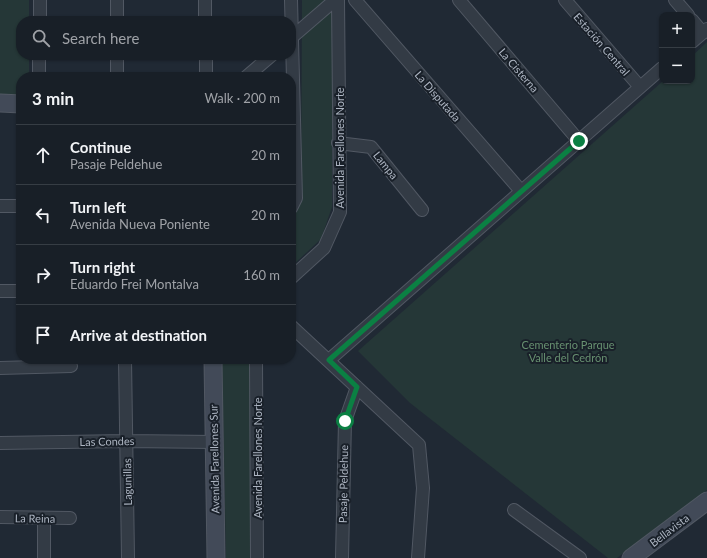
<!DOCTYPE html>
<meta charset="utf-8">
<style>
:root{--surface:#181f27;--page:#21272f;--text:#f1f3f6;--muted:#9fa2a7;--line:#363d44}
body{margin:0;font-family:Lato,sans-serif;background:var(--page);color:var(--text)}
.controls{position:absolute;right:12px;top:12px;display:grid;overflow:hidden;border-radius:8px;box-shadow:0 1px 3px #0004}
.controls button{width:36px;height:36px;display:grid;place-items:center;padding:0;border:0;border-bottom:1px solid var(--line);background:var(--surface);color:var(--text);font:20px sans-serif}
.stop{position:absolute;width:12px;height:12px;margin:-9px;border:3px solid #0b8043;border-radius:50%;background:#fff}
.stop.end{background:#0b8043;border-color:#fff;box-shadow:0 1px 4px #0008}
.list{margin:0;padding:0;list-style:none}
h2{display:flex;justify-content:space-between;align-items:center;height:52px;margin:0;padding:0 16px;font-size:17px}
h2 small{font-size:13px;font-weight:400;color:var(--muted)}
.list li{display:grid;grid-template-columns:26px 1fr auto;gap:12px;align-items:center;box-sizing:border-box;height:60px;padding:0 16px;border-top:1px solid var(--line)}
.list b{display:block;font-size:15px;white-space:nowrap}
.list p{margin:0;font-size:13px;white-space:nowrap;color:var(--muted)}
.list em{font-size:13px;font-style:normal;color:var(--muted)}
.icon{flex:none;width:22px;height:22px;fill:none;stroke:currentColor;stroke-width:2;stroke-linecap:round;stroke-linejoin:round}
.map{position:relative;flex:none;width:707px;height:558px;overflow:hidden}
.search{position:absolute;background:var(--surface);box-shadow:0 1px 3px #0004;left:16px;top:16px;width:280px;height:44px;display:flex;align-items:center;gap:10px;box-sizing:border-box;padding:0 14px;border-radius:16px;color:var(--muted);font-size:15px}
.panel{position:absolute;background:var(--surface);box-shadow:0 1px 3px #0004;left:16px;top:72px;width:280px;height:292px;border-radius:16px}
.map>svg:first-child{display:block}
.green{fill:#253737}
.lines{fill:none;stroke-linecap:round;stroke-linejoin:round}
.street-casing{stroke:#515863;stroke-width:14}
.secondary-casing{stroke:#515863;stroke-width:19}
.street{stroke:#333b45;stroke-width:12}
.secondary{stroke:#424a58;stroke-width:17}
.route{stroke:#0b8043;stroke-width:5}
.labels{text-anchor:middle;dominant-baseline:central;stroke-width:4;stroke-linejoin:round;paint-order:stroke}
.street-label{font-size:11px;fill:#adb5c2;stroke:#192029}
.park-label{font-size:11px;fill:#679070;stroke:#192029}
</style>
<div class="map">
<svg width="707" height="558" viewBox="0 0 707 558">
<rect width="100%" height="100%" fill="#202934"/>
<path class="green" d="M 0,0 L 29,0 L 29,21 L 21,21 L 21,55 L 29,55 L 29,77 L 21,77 L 21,97 L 0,97 Z
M 302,0 L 332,0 L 332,207 L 321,239 L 291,267 L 291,219 L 301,198 Z
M 707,42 L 707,490 L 617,558 L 608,558 L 410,403 L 358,351 L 663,81 L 692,81 L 692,56 Z
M 222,359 L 253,359 L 254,558 L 226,558 Z"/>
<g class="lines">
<g class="street-casing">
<path id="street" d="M 117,0 L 117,21
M 205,0 L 205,21
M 355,0 L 521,191
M 459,0 L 579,141
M 565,0 L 640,87
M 675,0 L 688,15
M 692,20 L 703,33
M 40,21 L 40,0
M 291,38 L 335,0
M 692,42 L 707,29
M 117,55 L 117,77
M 206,55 L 206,77
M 39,77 L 39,55
M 246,77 L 272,55
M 338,143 L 371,147 L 422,210
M 0,206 L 21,206
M 291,208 L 296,198 L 291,0
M 291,278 L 324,248 L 340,212 L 338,0
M 0,291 L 21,291
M 291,326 L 419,445 L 423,488 L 418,558
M 125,359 L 128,558
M 256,359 L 257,558
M 329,360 L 662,68
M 0,368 L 71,366
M 0,443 L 126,441 L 214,442
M 514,510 L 580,558
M 0,517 L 70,518
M 44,518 L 44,558
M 342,558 L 345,421 L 357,387"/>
</g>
<g class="secondary-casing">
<path id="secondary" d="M 0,103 L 21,104
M 213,359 L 216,558
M 631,558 L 707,501"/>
</g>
<use href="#street" class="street"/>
<use href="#secondary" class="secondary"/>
</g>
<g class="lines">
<path class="route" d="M 345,421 L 357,387 L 329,360 L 579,141"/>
</g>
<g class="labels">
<g class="street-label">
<text transform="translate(602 44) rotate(49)">Estación Central</text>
<text transform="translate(519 70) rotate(49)">La Cisterna</text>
<text transform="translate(438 96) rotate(49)">La Disputada</text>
<text transform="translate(339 148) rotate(-90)">Avenida Farellones Norte</text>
<text transform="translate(386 165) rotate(51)">Lampa</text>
<text transform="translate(107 441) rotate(-1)">Las Condes</text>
<text transform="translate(257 458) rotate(-90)">Avenida Farellones Norte</text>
<text transform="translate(214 459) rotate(-91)">Avenida Farellones Sur</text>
<text transform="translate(127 482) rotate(-91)">Lagunillas</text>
<text transform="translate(343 484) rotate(-89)">Pasaje Peldehue</text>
<text transform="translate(35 518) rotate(1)">La Reina</text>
<text transform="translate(669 530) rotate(-37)">Bellavista</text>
</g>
<g class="park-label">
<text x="568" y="344">Cementerio Parque<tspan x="568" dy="13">Valle del Cedrón</tspan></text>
</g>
</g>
</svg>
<div class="controls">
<button>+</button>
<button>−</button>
</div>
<div class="stop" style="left:345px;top:421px"></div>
<div class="stop end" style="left:579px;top:141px"></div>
<div class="search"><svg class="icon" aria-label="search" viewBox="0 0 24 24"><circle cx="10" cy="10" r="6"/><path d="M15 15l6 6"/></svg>Search here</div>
<section class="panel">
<h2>3 min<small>Walk · 200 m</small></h2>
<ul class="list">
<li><svg class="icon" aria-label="ahead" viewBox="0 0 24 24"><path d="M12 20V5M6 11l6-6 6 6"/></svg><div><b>Continue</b><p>Pasaje Peldehue</p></div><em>20 m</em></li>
<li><svg class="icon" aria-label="left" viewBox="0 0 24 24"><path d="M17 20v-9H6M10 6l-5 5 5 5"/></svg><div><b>Turn left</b><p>Avenida Nueva Poniente</p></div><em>20 m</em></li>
<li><svg class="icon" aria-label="right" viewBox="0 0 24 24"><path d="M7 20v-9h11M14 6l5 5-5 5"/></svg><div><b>Turn right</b><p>Eduardo Frei Montalva</p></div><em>160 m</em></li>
<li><svg class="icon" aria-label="arrive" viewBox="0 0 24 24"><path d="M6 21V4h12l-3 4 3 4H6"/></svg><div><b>Arrive at destination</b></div></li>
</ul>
</section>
</div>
